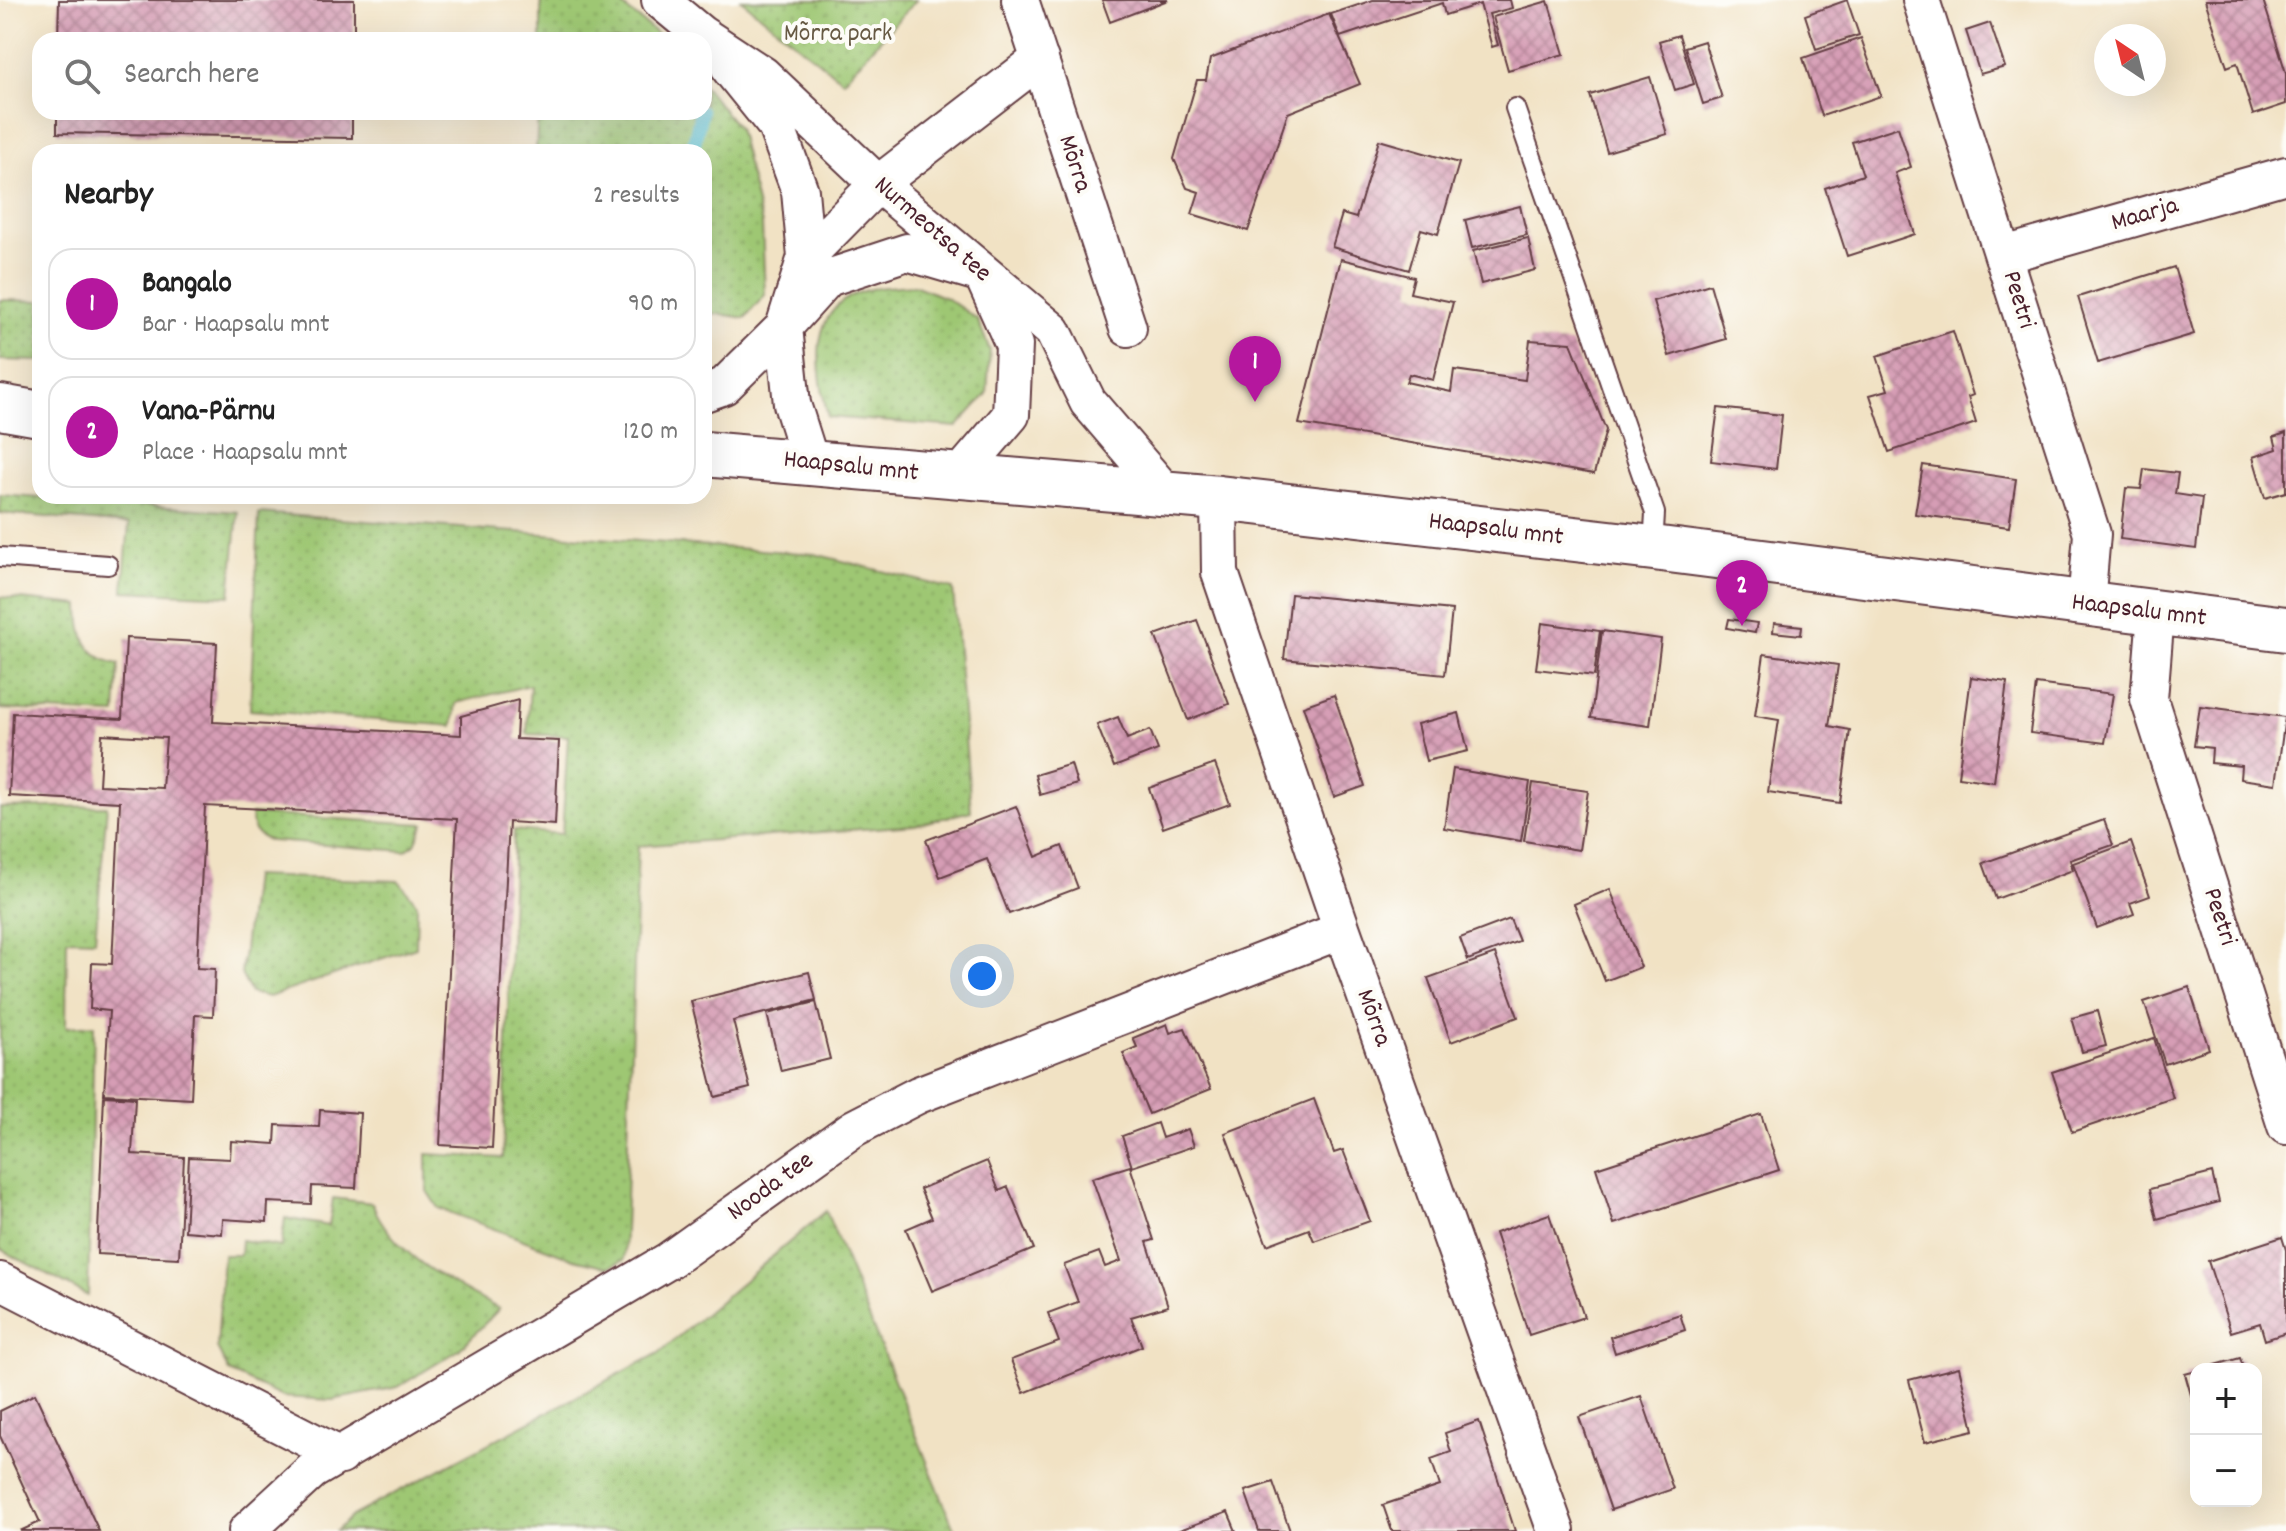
<!DOCTYPE html>
<meta charset="utf-8">
<style>
:root{--surface:#fff;--page:#f6f6f6;--text:#222;--muted:#767676;--line:#e0e0e0;--accent:#b5179e}
body{margin:0;font-family:Dekko,sans-serif;background:var(--page);color:var(--text)}
.controls{position:absolute;right:24px;bottom:24px;display:grid;overflow:hidden;border-radius:16px;box-shadow:0 8px 32px #0002}
.controls button{width:72px;height:72px;display:grid;place-items:center;padding:0;border:0;border-bottom:2px solid var(--line);background:var(--surface);color:var(--text);font:40px sans-serif}
.compass{position:absolute;left:2094px;top:24px;width:72px;height:72px;border-radius:50%;background:var(--surface);box-shadow:0 8px 32px #0002;rotate:325deg}
.you{position:absolute;left:982px;top:976px;width:28px;height:28px;margin:-20px;border:6px solid #fff;border-radius:50%;background:#1a73e8;box-shadow:0 0 0 12px #1a73e833}
.badge{display:grid;place-items:center;width:52px;height:52px;border-radius:50%;background:var(--accent);color:#fff;font-size:26px;font-weight:700}
.pin{position:absolute;translate:-50% -66px;filter:drop-shadow(0 2px 4px #0008)}
.pin::after{content:'';position:absolute;top:42px;width:28px;height:24px;background:inherit;clip-path:polygon(0 0,100% 0,50% 100%)}
.list{margin:0;padding:0;list-style:none}
h2{display:flex;justify-content:space-between;align-items:center;height:104px;margin:0;padding:0 32px;font-size:34px}
h2 small{font-size:26px;font-weight:400;color:var(--muted)}
.list li{display:grid;grid-template-columns:52px 1fr auto;gap:24px;align-items:center;box-sizing:border-box;height:112px;margin:0 16px 16px;padding:0 16px;border:2px solid var(--line);border-radius:24px}
.list b{display:block;font-size:30px;white-space:nowrap}
.list p{margin:0;font-size:26px;white-space:nowrap;color:var(--muted)}
.list em{font-size:26px;font-style:normal;color:var(--muted)}
.icon{flex:none;width:44px;height:44px;fill:none;stroke:currentColor;stroke-width:2;stroke-linecap:round;stroke-linejoin:round}
.map{position:relative;flex:none;width:2286px;height:1531px;overflow:hidden}
.search{position:absolute;background:var(--surface);box-shadow:0 8px 32px #0002;left:32px;top:32px;width:680px;height:88px;display:flex;align-items:center;gap:20px;box-sizing:border-box;padding:0 28px;border-radius:24px;color:var(--muted);font-size:30px}
.panel{position:absolute;background:var(--surface);box-shadow:0 8px 32px #0002;left:32px;top:144px;width:680px;height:360px;border-radius:24px}
.map>svg:first-child{display:block}
.grass{fill:url(#grass-dots);stroke:#74734f;stroke-width:2}
.lines{fill:none;stroke-linecap:round;stroke-linejoin:round}
.stream{stroke:#56bfd3;stroke-width:14}
.building{fill:url(#building-cross-hatch);fill-rule:evenodd}
.lane-casing{stroke:#633c42;stroke-width:22}
.street-casing{stroke:#633c42;stroke-width:40}
.secondary-casing{stroke:#633c42;stroke-width:48}
.lane{stroke:#fff;stroke-width:18}
.street{stroke:#fff;stroke-width:36}
.secondary{stroke:#fff;stroke-width:44}
.labels{text-anchor:middle;dominant-baseline:central;stroke-width:8;stroke-linejoin:round;paint-order:stroke}
.park-label{font-size:26px;fill:#675a44;stroke:#fdfcf7}
.street-label{font-size:26px;fill:#4a1f2b;stroke:#fdfcf7}
</style>
<div class="map">
<svg width="2286" height="1531" viewBox="0 0 2286 1531">
<defs>
<pattern id="grass-dots" width="8" height="8" patternUnits="userSpaceOnUse" patternTransform="scale(2)"><rect width="8" height="8" fill="#9ec773"/><path d="M2 2h.1M6 6h.1" fill="none" stroke="#8aaa64" stroke-width="1.8" stroke-linecap="round"/></pattern>
<pattern id="building-cross-hatch" width="8" height="8" patternUnits="userSpaceOnUse" patternTransform="scale(2)"><rect width="8" height="8" fill="#d69db5"/><path d="M0 0l8 8M0 8l8-8" fill="none" stroke="#b07f93"/></pattern>
</defs>
<rect width="100%" height="100%" fill="#fdfcf7"/>
<filter id="ink" filterUnits="userSpaceOnUse"><feTurbulence type="fractalNoise" baseFrequency=".0125" numOctaves="2"/><feDisplacementMap in="SourceGraphic" scale="16" xChannelSelector="R" yChannelSelector="G"/><feConvolveMatrix kernelMatrix="1 2 1 2 8 2 1 2 1" color-interpolation-filters="sRGB"/></filter>
<filter id="wash" filterUnits="userSpaceOnUse"><feTurbulence type="fractalNoise" baseFrequency=".006" numOctaves="4" result="noise"/><feDisplacementMap in="SourceGraphic" scale="32" xChannelSelector="R" yChannelSelector="G"/><feGaussianBlur stdDeviation="1.8" result="paint"/><feColorMatrix in="noise" values="0 0 0 0 0 0 0 0 0 0 0 0 0 0 0 0 0 1.4 0 .05"/><feComposite in="paint" operator="in"/></filter>
<g filter="url(#wash)">
<rect width="100%" height="100%" fill="#f1e2c4"/>
<path class="grass" d="M 541,0 L 615,0 L 665,40 L 541,40 Z
M 741,0 L 916,0 L 843,81 Z
M 704,86 L 738,128 L 762,224 L 765,295 L 745,318 L 704,312 L 704,152 L 536,152 L 538,112 L 704,112 Z
M 914,285 L 946,298 L 977,319 L 990,350 L 987,394 L 957,427 L 828,417 C 816,368 805,304 871,289 C 884,286 900,286 914,285 Z
M 0,300 L 40,301 L 40,361 L 0,360 Z
M 0,495 L 238,512 L 230,596 L 123,591 L 129,524 L 0,513 Z
M 259,513 L 815,554 L 953,589 L 971,811 L 915,825 L 638,846 L 624,1260 L 608,1267 L 574,1259 L 438,1208 L 427,1191 L 427,1154 L 503,1158 L 514,830 L 562,834 L 568,736 L 527,734 L 530,685 L 456,703 L 453,726 L 250,710 Z
M 0,597 L 80,605 C 80,635 86,658 119,664 L 116,714 L 0,709 Z
M 107,806 L 95,940 L 67,939 L 66,1027 L 94,1025 L 88,1296 L 0,1249 L 0,808 Z
M 251,814 L 424,824 L 415,844 L 405,851 L 271,841 C 256,837 252,829 251,814 Z
M 253,876 L 399,881 L 417,904 L 416,947 L 269,997 L 251,993 L 241,974 Z
M 333,1198 L 372,1203 C 393,1256 451,1283 499,1309 L 459,1350 L 398,1387 L 332,1400 L 282,1397 L 229,1372 L 217,1348 L 223,1255 L 240,1255 L 241,1240 L 281,1247 L 285,1218 L 329,1226 Z
M 826,1211 L 955,1531 L 336,1531 L 352,1516 L 659,1353 Z"/>
<g class="lines">
<path class="stream" d="M 692,152 L 701,112"/>
</g>
<g id="blocks">
<path class="building" d="M 59,0 L 354,0 L 354,40 L 58,40 Z
M 1102,0 L 1168,0 L 1110,22 Z
M 1373,0 L 1510,0 L 1512,8 L 1489,14 L 1498,45 L 1492,47 L 1480,4 L 1445,15 L 1442,3 L 1340,37 L 1331,14 Z
M 1847,0 L 1859,35 L 1816,49 L 1805,15 Z
M 2205,0 L 2263,0 L 2286,73 L 2286,104 L 2253,115 L 2237,63 L 2227,67 Z
M 1548,1 L 1564,54 L 1508,70 L 1493,17 Z
M 1329,14 L 1360,84 L 1288,113 L 1248,231 L 1192,214 L 1199,192 L 1187,188 L 1174,159 L 1197,80 L 1206,80 L 1210,59 Z
M 1990,23 L 2005,67 L 1980,74 L 1966,31 Z
M 1679,35 L 1694,84 L 1675,90 L 1659,41 Z
M 1861,38 L 1881,96 L 1822,116 L 1803,58 Z
M 1704,41 L 1722,98 L 1703,104 L 1685,47 Z
M 1650,77 L 1667,134 L 1607,152 L 1590,95 Z
M 57,112 L 352,112 L 352,138 L 57,133 Z
M 1898,127 L 1911,167 L 1895,173 L 1915,234 L 1847,256 L 1825,188 L 1863,175 L 1852,142 Z
M 1379,140 L 1459,163 L 1438,234 L 1421,229 L 1409,270 L 1332,247 L 1342,214 L 1356,218 Z
M 1520,206 L 1527,235 L 1472,248 L 1465,220 Z
M 1528,238 L 1535,270 L 1481,284 L 1473,251 Z
M 1341,259 L 1414,277 L 1410,293 L 1453,302 L 1433,380 L 1409,374 L 1406,382 L 1451,392 L 1454,370 L 1525,380 L 1530,340 L 1571,343 L 1606,430 L 1594,474 L 1299,424 Z
M 2174,267 L 2194,334 L 2098,363 L 2078,297 Z
M 1710,284 L 1726,339 L 1669,356 L 1653,301 Z
M 1953,331 L 1973,395 L 1968,397 L 1976,423 L 1889,452 L 1870,395 L 1888,390 L 1877,356 Z
M 1718,408 L 1782,415 L 1776,469 L 1711,461 Z
M 2286,433 L 2286,492 L 2265,498 L 2253,457 L 2277,449 L 2274,437 Z
M 1923,465 L 2016,479 L 2009,527 L 1915,514 Z
M 2144,469 L 2178,473 L 2175,494 L 2202,498 L 2196,549 L 2120,539 L 2126,488 L 2141,489 Z
M 1291,594 L 1452,610 L 1445,675 L 1284,659 Z
M 1729,619 L 1757,623 L 1755,633 L 1727,628 Z
M 1197,620 L 1229,704 L 1188,720 L 1155,635 Z
M 1542,623 L 1600,631 L 1594,676 L 1536,669 Z
M 1774,623 L 1802,626 L 1801,635 L 1773,632 Z
M 1602,631 L 1661,639 L 1650,726 L 1591,718 Z
M 126,638 L 217,643 L 213,722 L 461,735 L 461,716 L 518,700 L 516,739 L 559,741 L 555,825 L 509,822 L 492,1148 L 440,1145 L 457,819 L 205,806 L 197,968 L 215,969 L 213,1016 L 195,1015 L 191,1099 L 104,1094 L 109,1011 L 90,1009 L 92,963 L 112,964 L 120,802 L 9,796 L 13,713 L 122,719 ZM 102,734 L 166,738 L 162,788 L 99,785 Z
M 1764,654 L 1838,665 L 1829,726 L 1850,730 L 1840,803 L 1768,792 L 1779,720 L 1755,716 Z
M 1971,677 L 2007,682 L 1994,782 L 1958,777 Z
M 2036,684 L 2113,694 L 2105,743 L 2030,733 Z
M 1334,695 L 1365,786 L 1334,797 L 1303,706 Z
M 2200,706 L 2285,717 L 2276,784 L 2240,779 L 2241,766 L 2211,763 L 2212,748 L 2194,746 Z
M 1459,713 L 1468,751 L 1426,761 L 1417,724 Z
M 1118,717 L 1127,739 L 1150,730 L 1158,750 L 1114,767 L 1097,725 Z
M 1071,764 L 1077,784 L 1040,795 L 1035,775 Z
M 1215,764 L 1230,804 L 1163,828 L 1149,788 Z
M 1453,769 L 1530,782 L 1521,841 L 1444,828 Z
M 1533,783 L 1588,791 L 1579,850 L 1524,841 Z
M 1016,806 L 1036,857 L 1062,846 L 1078,888 L 1009,914 L 987,859 L 940,877 L 926,840 Z
M 2104,820 L 2113,845 L 2070,860 L 2073,870 L 1996,899 L 1983,863 Z
M 2131,842 L 2150,896 L 2130,903 L 2134,914 L 2097,928 L 2073,863 Z
M 1610,889 L 1641,967 L 1605,981 L 1574,904 Z
M 1510,919 L 1519,941 L 1468,960 L 1460,938 Z
M 1495,954 L 1518,1017 L 1451,1042 L 1428,978 Z
M 809,972 L 816,1000 L 733,1021 L 750,1088 L 715,1097 L 691,1001 Z
M 2189,987 L 2209,1049 L 2165,1064 L 2144,1002 Z
M 816,1002 L 830,1059 L 781,1071 L 767,1014 Z
M 2097,1011 L 2106,1046 L 2082,1052 L 2072,1018 Z
M 1167,1024 L 1170,1033 L 1185,1028 L 1211,1089 L 1149,1114 L 1123,1053 L 1137,1047 L 1133,1038 Z
M 2154,1038 L 2173,1098 L 2072,1132 L 2052,1072 Z
M 104,1096 L 135,1098 L 132,1154 L 184,1157 L 179,1258 L 97,1254 Z
M 1314,1099 L 1334,1153 L 1343,1150 L 1370,1221 L 1314,1241 L 1309,1229 L 1267,1245 L 1225,1133 Z
M 320,1110 L 360,1113 L 356,1188 L 312,1186 L 311,1204 L 268,1202 L 267,1222 L 223,1219 L 222,1234 L 185,1231 L 189,1157 L 230,1159 L 231,1141 L 275,1144 L 276,1125 L 319,1127 Z
M 1761,1114 L 1779,1170 L 1614,1224 L 1596,1168 Z
M 1157,1123 L 1162,1138 L 1188,1129 L 1194,1146 L 1132,1167 L 1122,1136 Z
M 987,1161 L 999,1191 L 1008,1187 L 1034,1249 L 932,1291 L 906,1229 L 932,1218 L 920,1189 Z
M 1130,1166 L 1154,1240 L 1147,1242 L 1168,1306 L 1131,1317 L 1142,1346 L 1024,1393 L 1011,1360 L 1059,1342 L 1048,1313 L 1078,1302 L 1064,1265 L 1099,1252 L 1105,1267 L 1121,1261 L 1092,1178 Z
M 2212,1173 L 2219,1202 L 2157,1219 L 2150,1189 Z
M 1549,1214 L 1584,1317 L 1529,1335 L 1495,1233 Z
M 2282,1237 L 2286,1250 L 2286,1333 L 2265,1340 L 2260,1323 L 2231,1332 L 2208,1261 Z
M 1680,1314 L 1685,1330 L 1615,1353 L 1610,1337 Z
M 2240,1358 L 2244,1369 L 2205,1369 L 2205,1368 Z
M 1959,1367 L 1974,1430 L 1925,1442 L 1909,1380 Z
M 2196,1371 L 2196,1409 L 2195,1409 L 2185,1374 Z
M 35,1394 L 99,1531 L 20,1531 L 40,1522 L 0,1436 L 0,1411 Z
M 1641,1396 L 1673,1489 L 1611,1510 L 1579,1417 Z
M 1479,1421 L 1515,1531 L 1392,1531 L 1383,1505 L 1440,1486 L 1431,1459 L 1451,1452 L 1445,1433 Z
M 1273,1482 L 1290,1531 L 1259,1531 L 1245,1491 Z
M 1228,1512 L 1236,1531 L 1177,1531 Z"/>
</g>
</g>
<g filter="url(#ink)">
<use href="#blocks" fill-opacity="0" stroke="#633c42" stroke-width="2"/>
<g class="lines">
<g class="lane-casing">
<path id="lane" d="M 1515,108 L 1655,513 L 1653,548
M 0,557 L 108,565"/>
</g>
<g class="street-casing">
<path id="street" d="M 660,0 L 701,34 L 763,75 L 878,184 L 1053,331 L 1088,402 L 1166,493
M 1020,0 L 1128,328
M 1921,0 L 2092,534 L 2086,604
M 730,69 L 776,126 L 800,191 L 806,257
M 2004,255 L 2286,175
M 704,393 L 724,386 L 784,327 L 806,257 L 878,184 L 1040,59
M 810,461 L 792,404 L 784,327 L 828,278 L 907,252 L 982,274 L 1014,345 L 1011,415 L 957,478
M 1219,498 L 1220,573 L 1342,930 L 1556,1531
M 2156,613 L 2149,699 L 2286,1126
M 0,1281 L 341,1456
M 247,1531 L 312,1471 L 668,1261 L 854,1128 L 918,1095 L 1342,930"/>
</g>
<g class="secondary-casing">
<path id="secondary" d="M 0,407 L 40,414
M 704,454 L 1219,498 L 1653,548 L 2286,629"/>
</g>
<use href="#lane" class="lane"/>
<use href="#street" class="street"/>
<use href="#secondary" class="secondary"/>
</g>
</g>
<g class="labels">
<g class="park-label">
<text x="838" y="34">Mõrra park</text>
</g>
<g class="street-label">
<text transform="translate(1074 164) rotate(72)">Mõrra</text>
<text transform="translate(2145 215) rotate(-16)">Maarja</text>
<text transform="translate(932 230) rotate(41)">Nurmeotsa tee</text>
<text transform="translate(2018 300) rotate(73)">Peetri</text>
<text transform="translate(851 467) rotate(6)">Haapsalu mnt</text>
<text transform="translate(1496 530) rotate(7)">Haapsalu mnt</text>
<text transform="translate(2139 611) rotate(7)">Haapsalu mnt</text>
<text transform="translate(2219 917) rotate(72)">Peetri</text>
<text transform="translate(1373 1018) rotate(70)">Mõrra</text>
<text transform="translate(771 1187) rotate(-36)">Nooda tee</text>
</g>
</g>
</svg>
<div class="controls">
<button>+</button>
<button>−</button>
</div>
<svg class="compass" viewBox="-18 -18 36 36"><path d="M0-13l5 13h-10z" fill="#e53935"/><path d="M0 13l5-13h-10z" fill="#767676"/></svg>
<div class="you"></div>
<div class="pin badge" style="left:1255px;top:402px">1</div>
<div class="pin badge" style="left:1742px;top:626px">2</div>
<div class="search"><svg class="icon" aria-label="search" viewBox="0 0 24 24"><circle cx="10" cy="10" r="6"/><path d="M15 15l6 6"/></svg>Search here</div>
<section class="panel">
<h2>Nearby<small>2 results</small></h2>
<ul class="list">
<li><span class="badge">1</span><div><b>Bangalo</b><p>Bar · Haapsalu mnt</p></div><em>90 m</em></li>
<li><span class="badge">2</span><div><b>Vana-Pärnu</b><p>Place · Haapsalu mnt</p></div><em>120 m</em></li>
</ul>
</section>
</div>
